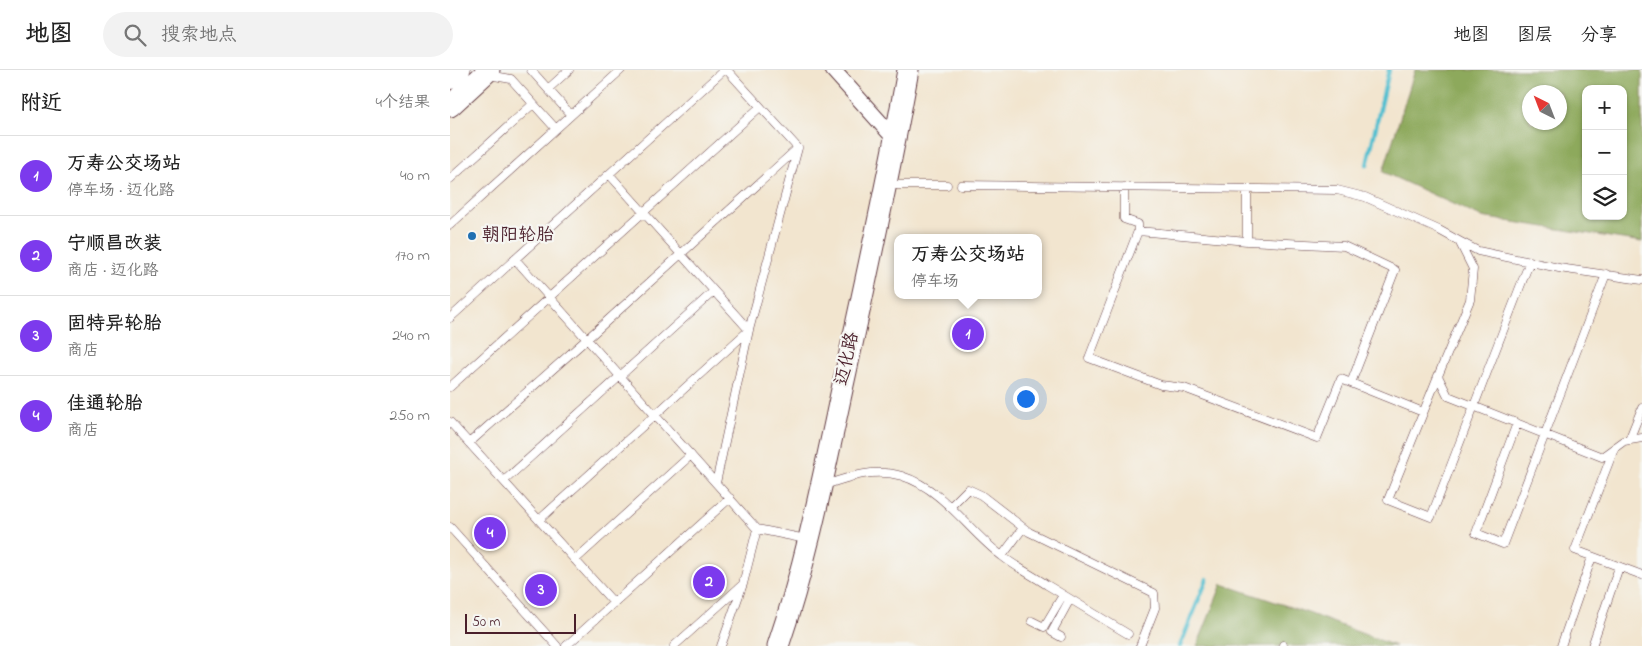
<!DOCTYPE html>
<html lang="zh">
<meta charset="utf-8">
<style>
:root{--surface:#fff;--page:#f2f2f2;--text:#222;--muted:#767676;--line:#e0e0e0;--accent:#7c3aed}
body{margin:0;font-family:"Indie Flower","LXGW WenKai TC",sans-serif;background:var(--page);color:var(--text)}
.controls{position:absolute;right:15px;top:15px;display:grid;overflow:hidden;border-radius:10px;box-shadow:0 1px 4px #0004}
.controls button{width:45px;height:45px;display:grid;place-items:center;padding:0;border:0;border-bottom:1px solid var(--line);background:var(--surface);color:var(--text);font:25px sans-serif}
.compass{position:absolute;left:1072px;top:15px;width:45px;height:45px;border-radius:50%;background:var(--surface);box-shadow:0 1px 4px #0004;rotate:318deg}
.scale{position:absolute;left:15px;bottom:12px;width:111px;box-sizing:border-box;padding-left:5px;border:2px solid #4a1f2b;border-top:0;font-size:14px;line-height:18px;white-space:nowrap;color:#4a1f2b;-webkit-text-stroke:4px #f6f6f2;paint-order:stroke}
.you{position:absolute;left:575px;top:328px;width:18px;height:18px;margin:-12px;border:4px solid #fff;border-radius:50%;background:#1a73e8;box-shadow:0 0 0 8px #1a73e833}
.badge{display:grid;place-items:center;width:32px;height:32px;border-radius:50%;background:var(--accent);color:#fff;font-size:16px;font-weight:700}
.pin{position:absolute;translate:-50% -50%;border:2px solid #fff;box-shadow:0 1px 5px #0006}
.popup{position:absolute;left:444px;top:164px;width:148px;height:65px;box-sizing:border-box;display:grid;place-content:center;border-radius:10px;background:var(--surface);filter:drop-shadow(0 1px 4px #0005);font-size:16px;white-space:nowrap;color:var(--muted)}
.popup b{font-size:19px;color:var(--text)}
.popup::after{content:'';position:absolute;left:50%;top:100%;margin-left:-10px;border:10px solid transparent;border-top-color:var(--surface)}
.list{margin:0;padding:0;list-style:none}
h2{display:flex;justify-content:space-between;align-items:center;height:65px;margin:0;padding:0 20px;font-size:21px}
h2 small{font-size:16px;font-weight:400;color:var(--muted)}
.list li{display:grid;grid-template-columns:32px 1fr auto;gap:15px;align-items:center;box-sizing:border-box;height:80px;padding:0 20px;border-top:1px solid var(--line)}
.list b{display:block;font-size:19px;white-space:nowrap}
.list p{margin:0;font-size:16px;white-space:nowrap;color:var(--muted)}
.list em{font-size:16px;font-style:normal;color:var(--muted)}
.icon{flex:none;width:28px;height:28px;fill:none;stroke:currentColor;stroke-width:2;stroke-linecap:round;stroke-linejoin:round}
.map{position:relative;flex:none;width:1192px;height:576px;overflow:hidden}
header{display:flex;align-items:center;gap:30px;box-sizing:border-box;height:70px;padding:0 25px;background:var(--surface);border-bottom:1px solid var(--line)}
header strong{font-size:24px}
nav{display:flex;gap:28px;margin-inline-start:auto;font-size:18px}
.search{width:350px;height:45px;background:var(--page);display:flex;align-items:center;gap:12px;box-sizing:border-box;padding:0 18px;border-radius:28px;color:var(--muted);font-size:19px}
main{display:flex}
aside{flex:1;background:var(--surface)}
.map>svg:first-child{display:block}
.forest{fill:#8da95b;stroke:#6c6443;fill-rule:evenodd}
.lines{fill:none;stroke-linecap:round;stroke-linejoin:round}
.stream{stroke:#55c0d0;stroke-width:4.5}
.lane-casing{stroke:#633d44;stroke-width:9}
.street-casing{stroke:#633d44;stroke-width:17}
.secondary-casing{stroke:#633d44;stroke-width:23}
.highway-casing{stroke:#633d44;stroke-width:29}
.lane{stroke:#fff;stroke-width:8}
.street{stroke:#fff;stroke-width:15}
.secondary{stroke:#fff;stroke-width:21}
.highway{stroke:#fff;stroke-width:28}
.poi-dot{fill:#1f6fb2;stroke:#f6f6f2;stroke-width:2}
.labels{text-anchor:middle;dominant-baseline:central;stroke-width:4.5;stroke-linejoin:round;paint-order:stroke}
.poi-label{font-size:18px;fill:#4a1f2b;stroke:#f6f6f2;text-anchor:start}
.street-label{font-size:18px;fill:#4a1f2b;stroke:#f6f6f2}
</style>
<header>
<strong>地图</strong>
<div class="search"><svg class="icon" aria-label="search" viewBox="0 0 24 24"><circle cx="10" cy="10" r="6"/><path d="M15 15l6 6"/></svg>搜索地点</div>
<nav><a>地图</a><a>图层</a><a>分享</a></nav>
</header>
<main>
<aside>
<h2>附近<small>4个结果</small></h2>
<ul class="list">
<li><span class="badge">1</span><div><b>万寿公交场站</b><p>停车场 · 迈化路</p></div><em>40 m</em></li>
<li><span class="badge">2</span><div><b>宁顺昌改装</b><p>商店 · 迈化路</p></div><em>170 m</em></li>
<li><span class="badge">3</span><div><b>固特异轮胎</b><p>商店</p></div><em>240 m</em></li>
<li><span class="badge">4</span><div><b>佳通轮胎</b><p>商店</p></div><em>250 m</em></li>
</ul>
</aside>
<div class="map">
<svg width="1192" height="576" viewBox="0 0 1192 576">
<rect width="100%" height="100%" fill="#f6f6f2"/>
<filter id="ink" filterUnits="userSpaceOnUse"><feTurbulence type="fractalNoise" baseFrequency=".02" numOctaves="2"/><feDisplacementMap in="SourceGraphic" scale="10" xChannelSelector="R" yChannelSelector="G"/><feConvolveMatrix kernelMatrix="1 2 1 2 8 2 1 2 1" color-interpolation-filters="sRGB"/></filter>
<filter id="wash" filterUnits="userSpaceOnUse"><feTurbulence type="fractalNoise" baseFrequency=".0096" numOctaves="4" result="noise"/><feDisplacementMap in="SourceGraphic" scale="20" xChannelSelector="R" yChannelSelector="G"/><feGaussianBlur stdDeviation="1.12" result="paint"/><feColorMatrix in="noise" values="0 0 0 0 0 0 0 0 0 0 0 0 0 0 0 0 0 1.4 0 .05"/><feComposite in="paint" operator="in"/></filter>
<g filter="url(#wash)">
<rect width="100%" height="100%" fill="#f2e5cf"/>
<path class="forest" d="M 965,0 L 1192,0 L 1192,172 L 1031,147 L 933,102 ZM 1136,19 L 1173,19 L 1173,146 L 1136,146 ZM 1080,22 L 1110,22 L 1110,52 L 1080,52 Z
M 772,514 L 858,543 L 945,576 L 747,576 Z"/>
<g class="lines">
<path class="stream" d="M 917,95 L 939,0
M 730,576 L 757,509"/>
</g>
</g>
<g filter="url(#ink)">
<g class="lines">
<g class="lane-casing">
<path id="lane" d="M 81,0 L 121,45
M 277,0 L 348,78
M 39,5 L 61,9 L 106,59
M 98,19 L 119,0
M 0,109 L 83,34
M 438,115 L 497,115
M 511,115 L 887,120 L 915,127 L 989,160 L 1009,171 L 1023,199 L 1020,230 L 988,306 L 998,326 L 1152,387 L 1174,371 L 1192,368
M 674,117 L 674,149 L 688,154 L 688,161
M 0,155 L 171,0
M 797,171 L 797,119
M 1009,171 L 1028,181 L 1109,198 L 1192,210
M 65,189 L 307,459 L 356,469
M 0,248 L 274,0
M 988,306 L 938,430 L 981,447 L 1080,191
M 901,313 L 945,200 L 894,176 L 797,171 L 688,161 L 639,288 L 711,315 L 734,318 L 867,368 L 891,309 L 973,342
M 0,317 L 310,37
M 0,352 L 164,533
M 1067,353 L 1026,463 L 1053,474 L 1156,204
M 1179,370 L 1192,338
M 19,373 L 137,269 L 348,78 L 299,260 L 266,413
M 1164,379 L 1125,480 L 1192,505
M 54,411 L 264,221
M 375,415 C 401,406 425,398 452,406 C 494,419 519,462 552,486 C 566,497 582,505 597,515 C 624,531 651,548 678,564
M 500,437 L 518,419 L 531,425 L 579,462 L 704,523 L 705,538 L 690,576
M 89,450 L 299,260 L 159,104
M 0,457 L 107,576
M 552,486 L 573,458
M 125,490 L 241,385
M 582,551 L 594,557 L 613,525
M 611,567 L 602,562 L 620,529
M 116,576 L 280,428
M 224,576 L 292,515
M 271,576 L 293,514 L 307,459
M 833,576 L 833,575
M 1111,576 L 1142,487
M 1142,576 L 1169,497"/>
</g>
<g class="street-casing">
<path id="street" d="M 383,0 L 445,69"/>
</g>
<g class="secondary-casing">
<path id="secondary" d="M 0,36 L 39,0
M 328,576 C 357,491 374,403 393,315 C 416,210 439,106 458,0"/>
</g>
<g class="highway-casing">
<path id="highway" d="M 0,5 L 6,0"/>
</g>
<use href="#lane" class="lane"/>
<use href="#street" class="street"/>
<use href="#secondary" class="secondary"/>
<use href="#highway" class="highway"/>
</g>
</g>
<circle class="poi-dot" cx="22" cy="166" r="5"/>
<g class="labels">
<g class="poi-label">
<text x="32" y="166">朝阳轮胎</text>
</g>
<g class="street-label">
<text transform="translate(398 289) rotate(-78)">迈化路</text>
</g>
</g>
</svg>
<div class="controls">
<button>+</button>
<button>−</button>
<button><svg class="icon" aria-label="layers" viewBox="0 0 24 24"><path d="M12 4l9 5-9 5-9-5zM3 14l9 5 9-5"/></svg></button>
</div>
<svg class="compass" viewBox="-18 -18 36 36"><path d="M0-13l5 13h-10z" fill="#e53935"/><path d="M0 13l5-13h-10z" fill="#767676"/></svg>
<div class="scale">50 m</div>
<div class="you"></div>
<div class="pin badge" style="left:518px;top:264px">1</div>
<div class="popup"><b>万寿公交场站</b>停车场</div>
<div class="pin badge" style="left:259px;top:512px">2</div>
<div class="pin badge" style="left:91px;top:520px">3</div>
<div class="pin badge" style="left:40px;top:463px">4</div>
</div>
</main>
